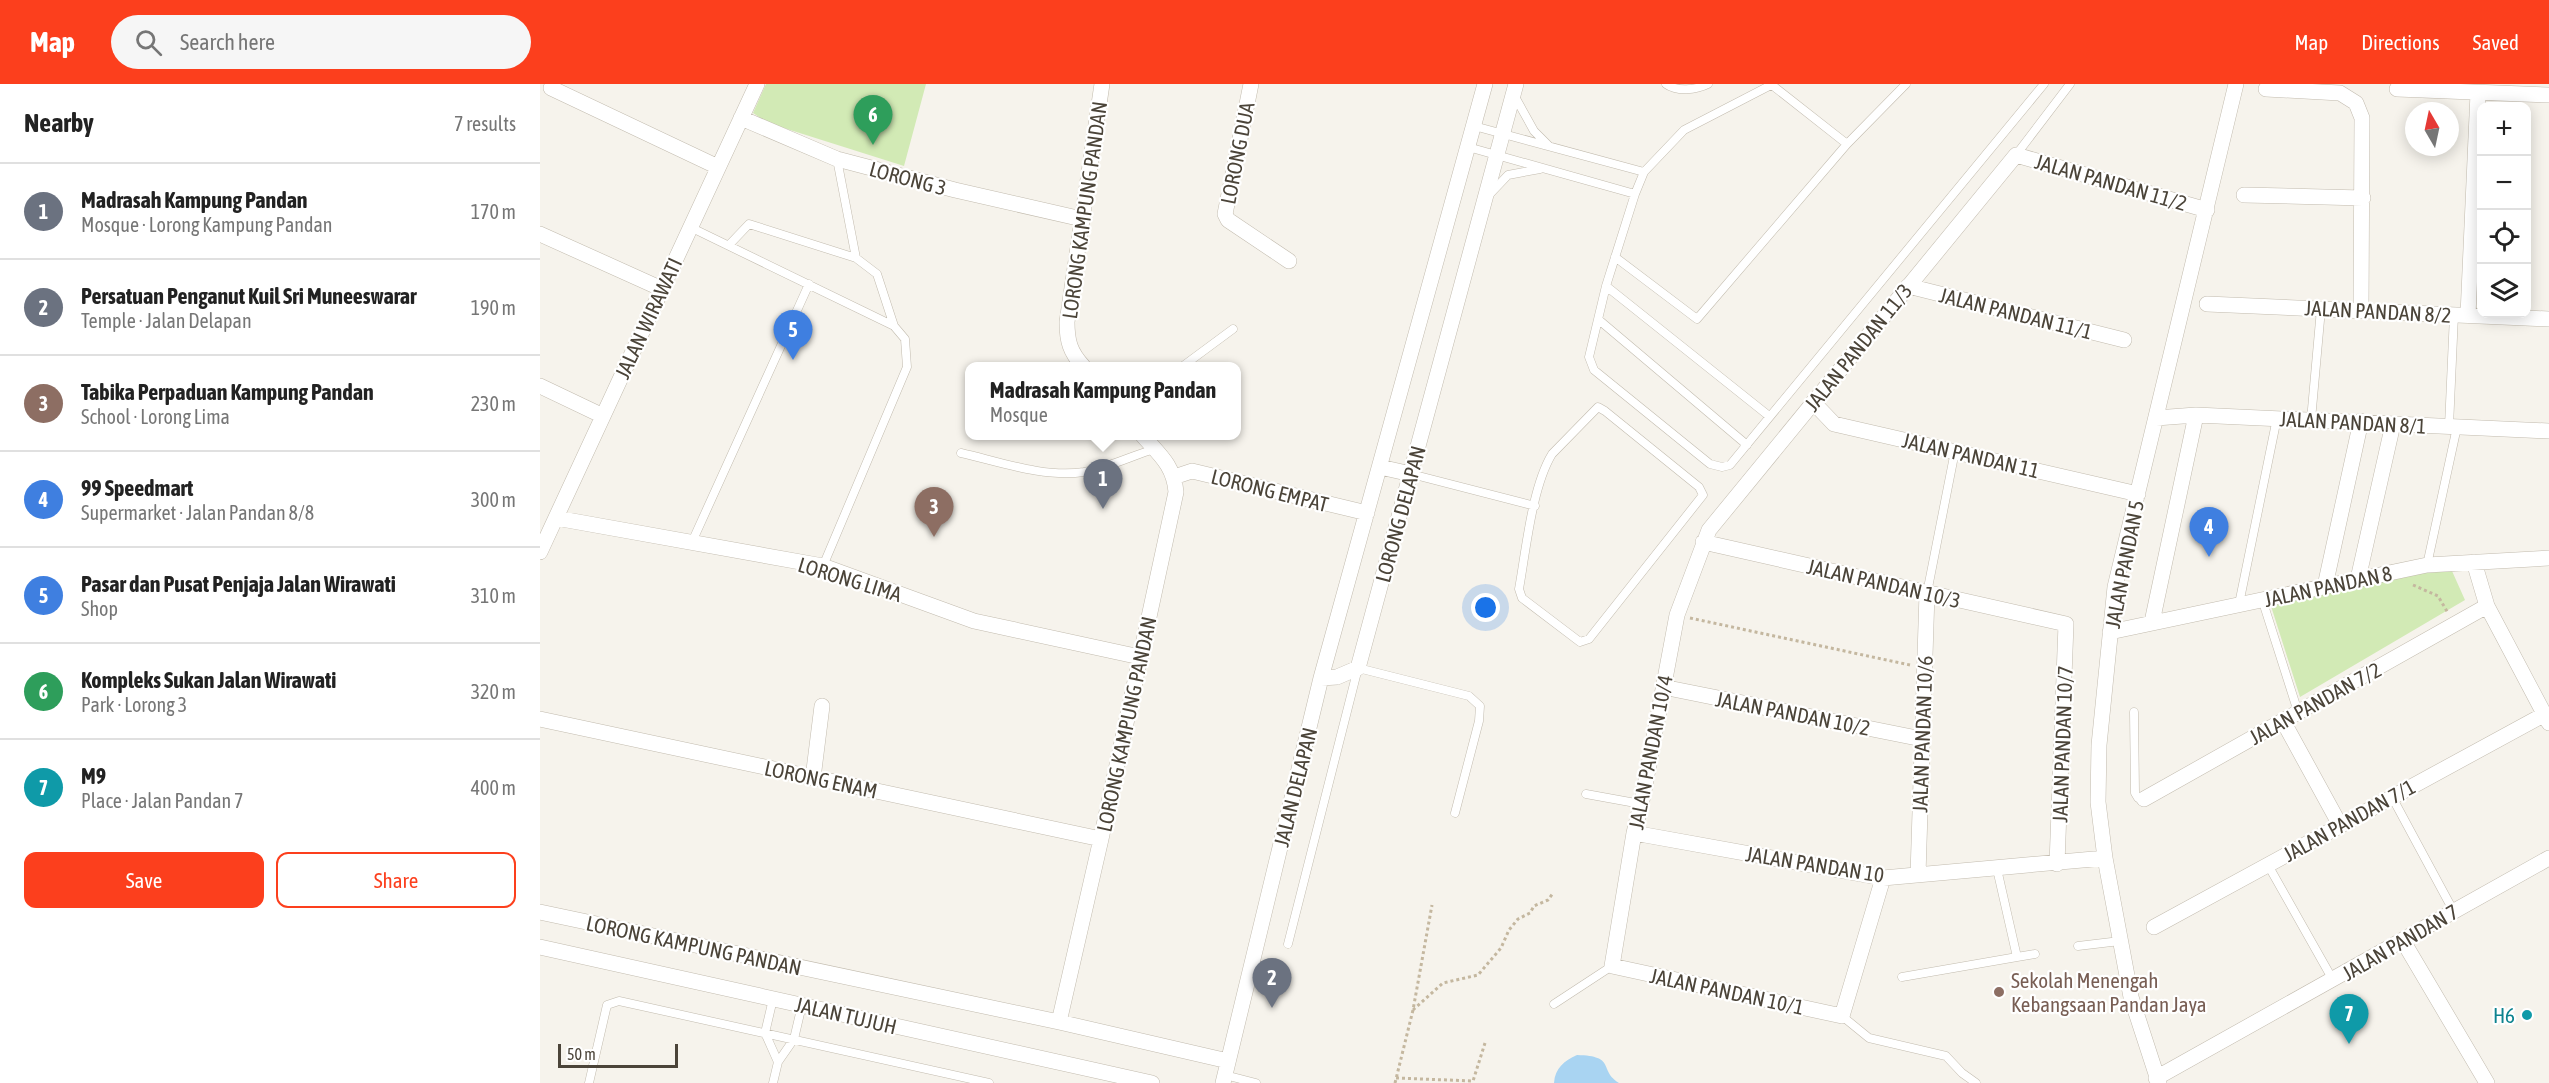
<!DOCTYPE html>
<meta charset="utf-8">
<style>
:root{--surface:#fff;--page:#f6f6f6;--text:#222;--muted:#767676;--line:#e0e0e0;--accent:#fc3f1d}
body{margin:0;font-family:"Asap Condensed",sans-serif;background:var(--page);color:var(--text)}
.controls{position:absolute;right:18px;top:18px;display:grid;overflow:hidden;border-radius:12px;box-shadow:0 3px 15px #0003}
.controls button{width:54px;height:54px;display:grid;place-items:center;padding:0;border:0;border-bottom:2px solid var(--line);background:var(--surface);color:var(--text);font:30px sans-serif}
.compass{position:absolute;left:1865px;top:18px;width:54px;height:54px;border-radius:50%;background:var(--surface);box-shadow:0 3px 15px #0003;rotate:351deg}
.scale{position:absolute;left:18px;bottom:15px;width:120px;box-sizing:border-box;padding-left:6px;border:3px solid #4b4439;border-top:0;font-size:16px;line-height:21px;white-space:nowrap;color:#4b4439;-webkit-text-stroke:4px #fff;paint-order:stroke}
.you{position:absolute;left:946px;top:524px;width:21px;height:21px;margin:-15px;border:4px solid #fff;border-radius:50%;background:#1a73e8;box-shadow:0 0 0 9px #1a73e833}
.badge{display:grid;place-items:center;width:39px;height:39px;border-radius:50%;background:var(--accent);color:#fff;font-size:20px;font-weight:700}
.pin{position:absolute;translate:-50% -50px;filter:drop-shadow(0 2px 3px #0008)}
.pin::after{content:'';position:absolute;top:32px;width:21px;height:18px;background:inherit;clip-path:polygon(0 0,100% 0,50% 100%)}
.popup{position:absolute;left:425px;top:278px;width:276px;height:78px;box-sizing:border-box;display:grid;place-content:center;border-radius:12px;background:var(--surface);filter:drop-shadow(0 2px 4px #0005);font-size:20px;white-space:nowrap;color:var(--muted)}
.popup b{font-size:22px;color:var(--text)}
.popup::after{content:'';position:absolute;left:50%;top:100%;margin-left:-12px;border:12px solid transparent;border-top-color:var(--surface)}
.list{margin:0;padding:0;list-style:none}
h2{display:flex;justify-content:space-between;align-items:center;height:78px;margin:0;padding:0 24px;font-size:26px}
h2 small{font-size:20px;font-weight:400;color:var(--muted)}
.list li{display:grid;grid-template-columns:39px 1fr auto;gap:18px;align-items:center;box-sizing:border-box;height:96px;padding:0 24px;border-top:2px solid var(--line)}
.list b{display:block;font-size:22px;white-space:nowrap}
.list p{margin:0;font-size:20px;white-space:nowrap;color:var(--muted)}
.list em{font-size:20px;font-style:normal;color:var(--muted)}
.actions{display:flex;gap:12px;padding:18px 24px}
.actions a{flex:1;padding:14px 0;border:2px solid var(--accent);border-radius:12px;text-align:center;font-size:21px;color:var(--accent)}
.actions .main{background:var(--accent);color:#fff}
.icon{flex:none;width:33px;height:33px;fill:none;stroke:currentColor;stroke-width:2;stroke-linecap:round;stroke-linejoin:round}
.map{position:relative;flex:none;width:2009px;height:999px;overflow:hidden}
header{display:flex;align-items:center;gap:36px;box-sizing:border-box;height:84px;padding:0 30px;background:var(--accent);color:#fff}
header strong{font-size:28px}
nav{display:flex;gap:33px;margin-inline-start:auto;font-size:21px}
.search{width:420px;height:54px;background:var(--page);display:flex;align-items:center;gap:15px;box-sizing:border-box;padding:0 21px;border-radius:33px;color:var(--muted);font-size:22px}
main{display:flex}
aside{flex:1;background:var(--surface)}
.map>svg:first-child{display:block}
.green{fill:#d2eab5}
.water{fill:#a9d4f2}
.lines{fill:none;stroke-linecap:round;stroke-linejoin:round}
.lane-casing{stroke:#c2bbae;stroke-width:9}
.street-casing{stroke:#c2bbae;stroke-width:16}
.path{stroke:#c4b79f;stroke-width:3;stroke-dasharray:3 3;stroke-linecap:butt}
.lane{stroke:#fff;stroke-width:8}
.street{stroke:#fff;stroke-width:15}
.education-dot{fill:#8d6e63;stroke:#fff;stroke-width:2}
.culture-dot{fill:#0f9aa8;stroke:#fff;stroke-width:2}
.labels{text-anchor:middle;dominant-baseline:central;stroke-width:4.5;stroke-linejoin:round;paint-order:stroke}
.street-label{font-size:21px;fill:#4b4439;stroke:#fff}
.education-label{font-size:21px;fill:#785e54;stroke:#fff;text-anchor:start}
.culture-label{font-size:21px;fill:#0d838f;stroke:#fff;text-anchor:end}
</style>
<header>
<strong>Map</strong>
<div class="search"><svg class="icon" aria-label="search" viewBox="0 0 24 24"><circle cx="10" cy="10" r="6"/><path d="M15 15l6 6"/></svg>Search here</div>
<nav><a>Map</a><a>Directions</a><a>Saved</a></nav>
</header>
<main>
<aside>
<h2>Nearby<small>7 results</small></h2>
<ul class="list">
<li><span class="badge" style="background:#6b7280">1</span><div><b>Madrasah Kampung Pandan</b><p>Mosque · Lorong Kampung Pandan</p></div><em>170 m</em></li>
<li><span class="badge" style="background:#6b7280">2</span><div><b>Persatuan Penganut Kuil Sri Muneeswarar</b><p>Temple · Jalan Delapan</p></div><em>190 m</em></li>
<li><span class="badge" style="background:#8d6e63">3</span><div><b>Tabika Perpaduan Kampung Pandan</b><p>School · Lorong Lima</p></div><em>230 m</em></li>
<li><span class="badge" style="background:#3f7fe0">4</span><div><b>99 Speedmart</b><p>Supermarket · Jalan Pandan 8/8</p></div><em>300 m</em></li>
<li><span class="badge" style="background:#3f7fe0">5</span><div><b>Pasar dan Pusat Penjaja Jalan Wirawati</b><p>Shop</p></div><em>310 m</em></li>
<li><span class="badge" style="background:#2e9e5b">6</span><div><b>Kompleks Sukan Jalan Wirawati</b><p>Park · Lorong 3</p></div><em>320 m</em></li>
<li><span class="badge" style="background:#0f9aa8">7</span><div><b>M9</b><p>Place · Jalan Pandan 7</p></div><em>400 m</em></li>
</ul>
<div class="actions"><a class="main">Save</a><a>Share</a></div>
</aside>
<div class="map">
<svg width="2009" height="999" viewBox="0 0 2009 999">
<rect width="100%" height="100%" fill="#f6f3ec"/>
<path class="green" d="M 226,0 L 386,0 L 364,82 L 228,39 L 213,29 Z
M 1912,487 L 1925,516 L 1760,613 L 1730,519 L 1882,489 Z"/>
<path class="water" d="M 1037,971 C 1077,972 1058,986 1079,999 L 1014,999 C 1015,984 1024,977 1037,971 Z"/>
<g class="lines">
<g class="lane-casing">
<path id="lane" d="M 1126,0 C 1137,8 1156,6 1168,0
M 1233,0 L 1144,46 L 1104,88 L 1095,110 L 1066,202 L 1049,273 L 1054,286 L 1170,380 L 1182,383 L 1190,381 L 1504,0
M 1232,1 L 1307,60
M 974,11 L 994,47 L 1009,62
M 934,42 L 1104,88
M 928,63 L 1095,110
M 1476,71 L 1530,0
M 297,75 L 316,174
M 949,111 L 968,91 L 1000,85
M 150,143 L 354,242 L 365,255 L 367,283 L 283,482
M 189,161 L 209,140 L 316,174 L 337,190 L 354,242
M 1075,173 L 1157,235 L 1307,60 L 1366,0
M 1066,202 L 1229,332
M 1059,236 L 1207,361
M 643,282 L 693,245
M 1058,323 L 1065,327 L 1159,403 L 1163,411 L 1049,555 L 1040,558 L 982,514 L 979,505 C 986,466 992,403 1012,370 Z
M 1771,336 L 1781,225
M 1909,342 L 1914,231
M 421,369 C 460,378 504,394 544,388 C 567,384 592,372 614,365
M 871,390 L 995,422
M 152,458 L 269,200
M 1887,481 L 1917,343
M 1387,509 L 1415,367
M 1722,515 L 1758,628
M 1699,520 L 1737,334
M 1594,628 L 1595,709 L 1598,714 L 1604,715
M 1046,710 L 1101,720
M 1852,713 L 1914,828
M 1728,781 L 1793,896
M 1457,785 L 1477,873 L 1495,870
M 748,860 L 818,584 L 929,612 L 940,622 L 939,637 L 915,729
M 1538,862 L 1580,857
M 1362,893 L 1477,873
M 233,915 L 225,949 L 238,978
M 1014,920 L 1072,882
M 1302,932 L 1329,954 L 1406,972 L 1422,989 L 1436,999
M 685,991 L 716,999
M 49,999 L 67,921 L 79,917 L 449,999
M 233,999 L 238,978 L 254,955 L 262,921"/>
</g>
<g class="street-casing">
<path id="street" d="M 711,0 L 685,130 L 688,136 L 749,177
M 11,4 L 178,83
M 1726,5 L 1800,9 L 1816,19 L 1822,34 L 1821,227
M 1857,5 L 2009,11
M 201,34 L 297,75 L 415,106 L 542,135
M 1704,111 L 1823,114
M 0,150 L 122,205
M 1368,202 L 1584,256
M 1667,220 L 2009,235
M 1928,231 L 1938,9
M 543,282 C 530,268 527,257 527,238 L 562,0
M 0,302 L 63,332
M 1273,318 L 1294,340 L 1598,410
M 1616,334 L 1656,331 L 2009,347
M 840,383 L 871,390
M 634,393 L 652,387 L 827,429
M 16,434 L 283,482 L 434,537 L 600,573
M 1163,458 L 1526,540 L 1517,780
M 0,468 L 217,0
M 1934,478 L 1947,522 L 2009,639
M 1818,495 L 1853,340
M 1785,502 L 1821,337
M 1612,538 L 1656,331
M 1570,548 L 1887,481 L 2009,474
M 781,594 L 797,593 L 818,584 L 976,0
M 1123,603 L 1382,655
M 0,635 L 561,755
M 1743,637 L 1800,741
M 273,694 L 282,622
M 1604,715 L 1947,522
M 1094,749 L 1343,794 L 1565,774
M 1378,791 L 1387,509
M 1343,794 L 1302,932 L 1072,882 L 1094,749 L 1103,712 L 1137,531 L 1169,446 L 1476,71 L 1667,126
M 0,828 L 519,938 L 688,977
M 1614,843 L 2005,630
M 1863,857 L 1947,999
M 0,863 L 612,999
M 519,938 L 561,755 L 636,408 C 634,382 620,371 603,352
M 1616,994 L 2009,774
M 683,999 L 781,594 L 945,0
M 1619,999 L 1591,913 L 1565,774 L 1558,718 L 1559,661 L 1575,503 L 1696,0"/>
</g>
<path class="path" d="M 1873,501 L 1898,512 L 1908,529
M 1150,534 L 1370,581
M 873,926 L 903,899 L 938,891 L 961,864 L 969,846 L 978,835 L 990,829 L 994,822 L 1008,816 L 1013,809
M 856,994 L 933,997 L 945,959
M 855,999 L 873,926 L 892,821"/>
<use href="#lane" class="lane"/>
<use href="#street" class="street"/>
</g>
<circle class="education-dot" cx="1459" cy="908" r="6"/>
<circle class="culture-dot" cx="1987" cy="931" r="6"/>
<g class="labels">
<g class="street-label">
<text transform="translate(697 69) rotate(-79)">LORONG DUA</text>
<text transform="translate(368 94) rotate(15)">LORONG 3</text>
<text transform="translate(1571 98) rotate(16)">JALAN PANDAN 11/2</text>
<text transform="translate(544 126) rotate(-82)">LORONG KAMPUNG PANDAN</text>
<text transform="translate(1838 227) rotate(3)">JALAN PANDAN 8/2</text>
<text transform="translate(1476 229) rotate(14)">JALAN PANDAN 11/1</text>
<text transform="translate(108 234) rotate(-65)">JALAN WIRAWATI</text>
<text transform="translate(1318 263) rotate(-51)">JALAN PANDAN 11/3</text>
<text transform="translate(1813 338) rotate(3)">JALAN PANDAN 8/1</text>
<text transform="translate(1431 371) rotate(13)">JALAN PANDAN 11</text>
<text transform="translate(730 406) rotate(14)">LORONG EMPAT</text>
<text transform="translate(860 430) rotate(-75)">LORONG DELAPAN</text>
<text transform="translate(1584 480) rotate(-79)">JALAN PANDAN 5</text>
<text transform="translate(310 495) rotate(17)">LORONG LIMA</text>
<text transform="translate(1344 499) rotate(13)">JALAN PANDAN 10/3</text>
<text transform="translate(1788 502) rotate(-12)">JALAN PANDAN 8</text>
<text transform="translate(1775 619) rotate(-29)">JALAN PANDAN 7/2</text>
<text transform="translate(1253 629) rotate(11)">JALAN PANDAN 10/2</text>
<text transform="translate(586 640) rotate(-78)">LORONG KAMPUNG PANDAN</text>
<text transform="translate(1382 650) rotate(-88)">JALAN PANDAN 10/6</text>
<text transform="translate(1522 660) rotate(-88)">JALAN PANDAN 10/7</text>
<text transform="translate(1110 668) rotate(-79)">JALAN PANDAN 10/4</text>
<text transform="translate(281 695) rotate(12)">LORONG ENAM</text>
<text transform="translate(755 703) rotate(-76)">JALAN DELAPAN</text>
<text transform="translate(1809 736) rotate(-29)">JALAN PANDAN 7/1</text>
<text transform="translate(1275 780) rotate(9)">JALAN PANDAN 10</text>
<text transform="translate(1860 858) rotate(-30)">JALAN PANDAN 7</text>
<text transform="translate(154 861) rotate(12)">LORONG KAMPUNG PANDAN</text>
<text transform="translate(1187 907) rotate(12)">JALAN PANDAN 10/1</text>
<text transform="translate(306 931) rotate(13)">JALAN TUJUH</text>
</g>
<g class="education-label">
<text x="1471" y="896">Sekolah Menengah<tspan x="1471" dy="24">Kebangsaan Pandan Jaya</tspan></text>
</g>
<g class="culture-label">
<text x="1975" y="931">H6</text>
</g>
</g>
</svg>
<div class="controls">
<button>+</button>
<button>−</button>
<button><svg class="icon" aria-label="locate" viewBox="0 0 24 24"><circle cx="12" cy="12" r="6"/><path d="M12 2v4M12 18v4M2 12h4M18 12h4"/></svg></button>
<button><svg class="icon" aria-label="layers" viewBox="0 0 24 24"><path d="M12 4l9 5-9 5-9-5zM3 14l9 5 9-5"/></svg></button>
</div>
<svg class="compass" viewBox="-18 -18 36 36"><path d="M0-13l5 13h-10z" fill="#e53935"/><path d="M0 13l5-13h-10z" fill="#767676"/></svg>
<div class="scale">50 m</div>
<div class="you"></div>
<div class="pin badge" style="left:563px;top:425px;background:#6b7280">1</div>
<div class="popup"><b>Madrasah Kampung Pandan</b>Mosque</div>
<div class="pin badge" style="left:732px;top:924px;background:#6b7280">2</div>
<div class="pin badge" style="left:394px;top:453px;background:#8d6e63">3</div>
<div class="pin badge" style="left:1669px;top:473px;background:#3f7fe0">4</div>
<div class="pin badge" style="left:253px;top:276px;background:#3f7fe0">5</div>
<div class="pin badge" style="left:333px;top:61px;background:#2e9e5b">6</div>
<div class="pin badge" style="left:1809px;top:960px;background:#0f9aa8">7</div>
</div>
</main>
